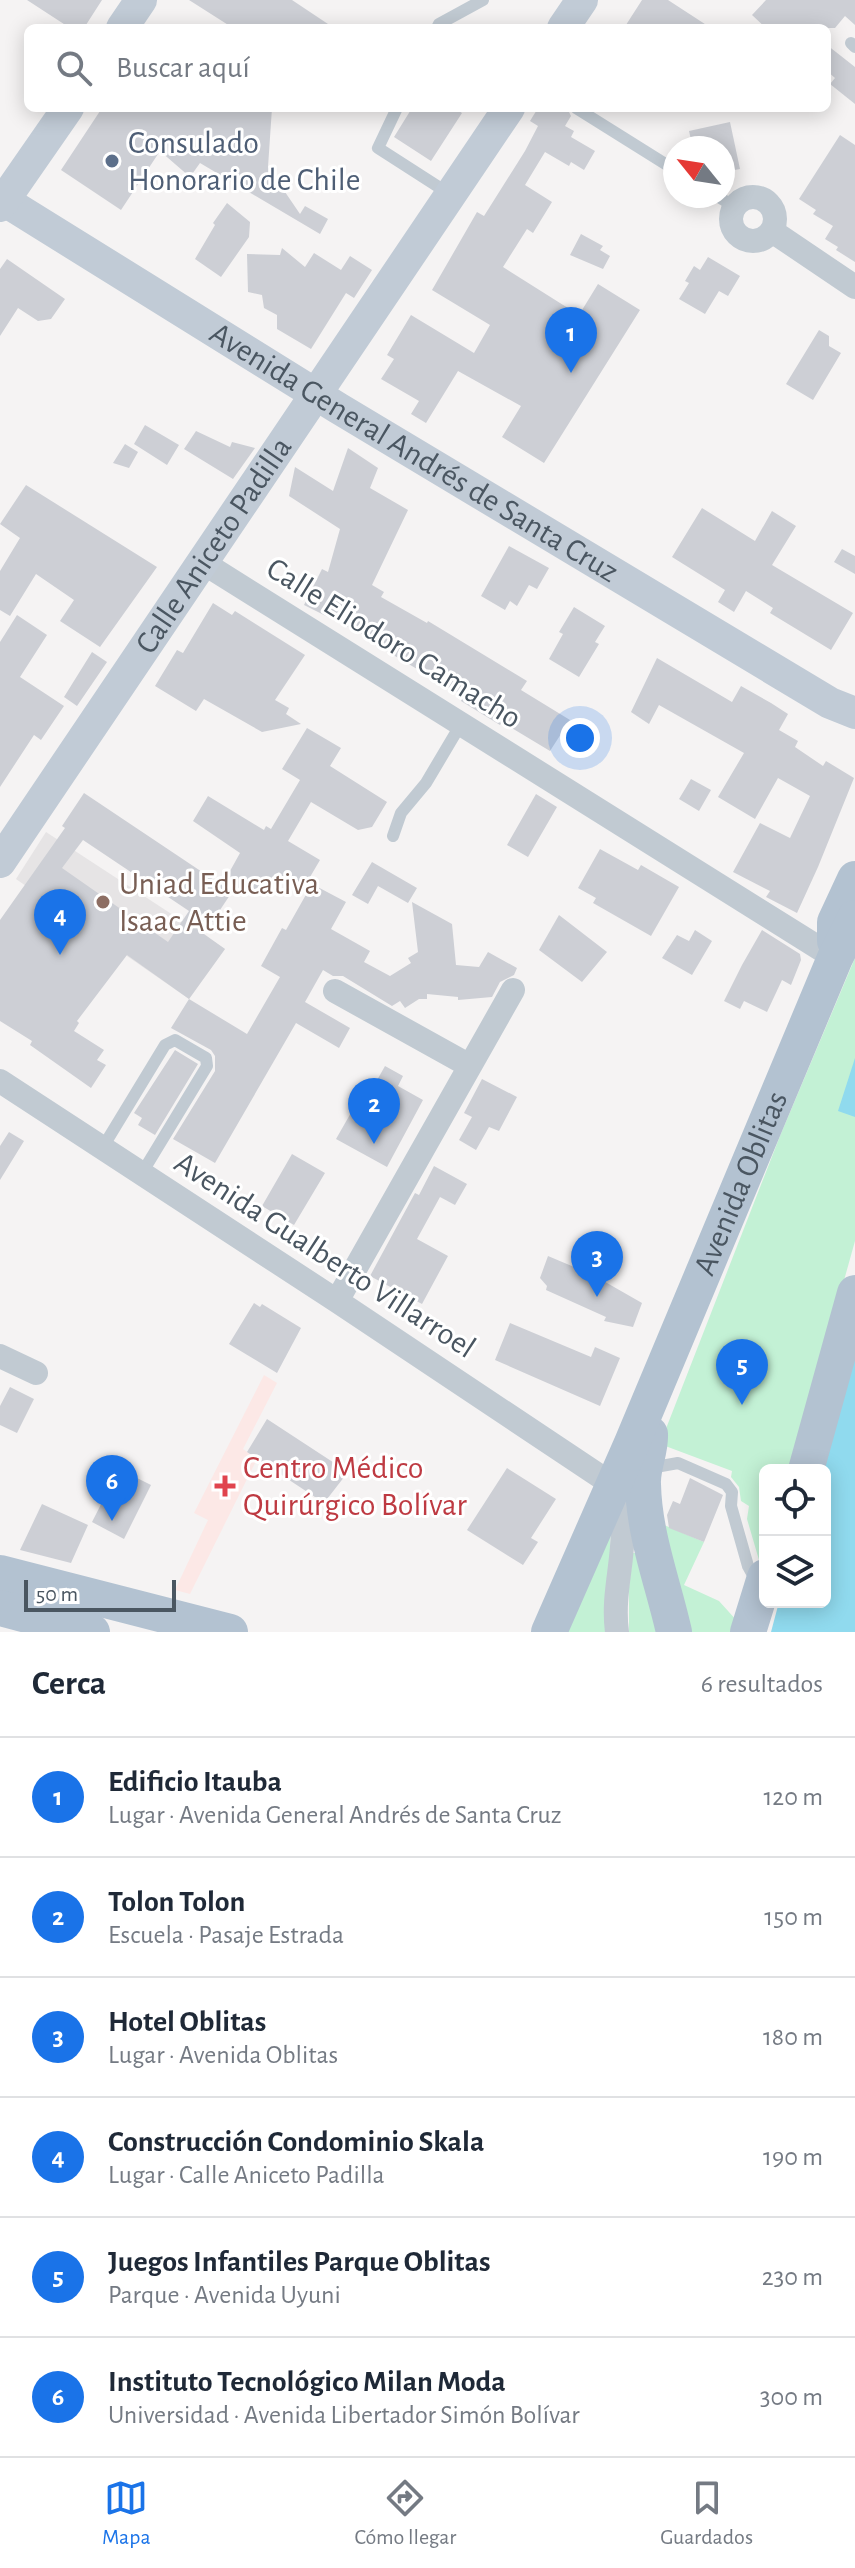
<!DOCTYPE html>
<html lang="es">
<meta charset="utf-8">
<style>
:root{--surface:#fff;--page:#f6f6f7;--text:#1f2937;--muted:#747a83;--line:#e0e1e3;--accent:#1a73e8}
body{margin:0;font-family:"Alegreya Sans",sans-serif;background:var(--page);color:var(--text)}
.controls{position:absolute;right:24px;bottom:24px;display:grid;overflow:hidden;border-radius:12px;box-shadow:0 4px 20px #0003}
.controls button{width:72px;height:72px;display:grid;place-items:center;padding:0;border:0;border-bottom:2px solid var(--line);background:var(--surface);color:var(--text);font:40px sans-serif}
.compass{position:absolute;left:663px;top:136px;width:72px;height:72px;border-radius:50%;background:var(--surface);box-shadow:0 4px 20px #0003;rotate:300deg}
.scale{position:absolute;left:24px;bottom:20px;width:152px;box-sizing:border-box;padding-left:8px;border:4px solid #4a5661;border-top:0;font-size:22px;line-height:28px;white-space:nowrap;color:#4a5661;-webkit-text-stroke:6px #fff;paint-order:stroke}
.you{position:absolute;left:580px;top:738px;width:28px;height:28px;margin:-20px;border:6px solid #fff;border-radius:50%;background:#1a73e8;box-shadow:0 0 0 12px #1a73e833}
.badge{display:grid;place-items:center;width:52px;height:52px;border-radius:50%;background:var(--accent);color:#fff;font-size:26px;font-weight:700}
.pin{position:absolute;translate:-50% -66px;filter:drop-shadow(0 2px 4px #0008)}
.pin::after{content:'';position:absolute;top:42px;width:28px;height:24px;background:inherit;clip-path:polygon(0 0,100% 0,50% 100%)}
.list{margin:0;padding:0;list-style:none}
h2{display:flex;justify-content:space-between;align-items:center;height:104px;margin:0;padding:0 32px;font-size:34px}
h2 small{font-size:26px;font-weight:400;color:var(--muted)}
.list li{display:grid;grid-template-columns:52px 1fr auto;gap:24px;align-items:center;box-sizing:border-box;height:120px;padding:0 32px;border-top:2px solid var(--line)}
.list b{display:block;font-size:30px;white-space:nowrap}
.list p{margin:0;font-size:26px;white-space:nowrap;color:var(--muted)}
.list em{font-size:26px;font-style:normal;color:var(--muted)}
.icon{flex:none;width:44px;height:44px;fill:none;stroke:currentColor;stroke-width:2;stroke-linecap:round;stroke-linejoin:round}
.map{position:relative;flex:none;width:855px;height:1632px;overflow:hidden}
.search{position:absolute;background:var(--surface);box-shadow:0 4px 20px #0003;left:24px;right:24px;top:24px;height:88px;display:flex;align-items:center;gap:20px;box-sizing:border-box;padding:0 28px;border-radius:12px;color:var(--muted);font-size:30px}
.sheet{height:824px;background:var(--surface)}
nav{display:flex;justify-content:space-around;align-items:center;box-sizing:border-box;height:112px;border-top:2px solid var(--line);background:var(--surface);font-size:22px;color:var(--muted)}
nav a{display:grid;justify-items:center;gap:4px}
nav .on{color:var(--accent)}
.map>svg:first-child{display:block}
.education{fill:#e6e4e5}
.medical{fill:#fce8e6}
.green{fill:#c3f1d5}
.water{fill:#90daee}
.building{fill:#cdcfd5;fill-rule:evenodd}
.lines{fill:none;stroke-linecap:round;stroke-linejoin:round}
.lane{stroke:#c1cad2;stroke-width:12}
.street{stroke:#c1cad2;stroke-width:24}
.secondary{stroke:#c1cbd6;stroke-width:32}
.primary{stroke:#b3c2d1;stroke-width:36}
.service-dot{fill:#5c6f8a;stroke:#fff;stroke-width:3}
.education-dot{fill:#8d6e63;stroke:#fff;stroke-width:3}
.health-dot{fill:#e0444e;stroke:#fff;stroke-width:3}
.labels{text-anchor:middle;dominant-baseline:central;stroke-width:6;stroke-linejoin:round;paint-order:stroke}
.service-label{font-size:32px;fill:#4e5e75;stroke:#fff;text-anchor:start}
.street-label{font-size:32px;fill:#4a5661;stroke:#fff}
.education-label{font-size:32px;fill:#785e54;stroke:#fff;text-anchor:start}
.health-label{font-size:32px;fill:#be3a42;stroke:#fff;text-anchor:start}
</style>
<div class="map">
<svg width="855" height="1632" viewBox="0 0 855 1632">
<rect width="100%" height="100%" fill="#f5f3f3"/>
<path class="education" d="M 46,832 L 225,949 L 189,999 L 16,879 Z"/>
<path class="medical" d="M 264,1375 L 277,1383 L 243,1449 L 257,1459 L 190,1594 L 175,1590 L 208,1520 L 194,1513 Z"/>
<path class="green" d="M 855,958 L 855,1241 L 791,1470 L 765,1470 L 765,1543 L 759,1560 L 747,1519 L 749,1506 L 741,1501 L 739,1487 L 731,1477 L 732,1471 L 660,1444 L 780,1136 Z
M 611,1514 L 608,1632 L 561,1632 Z
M 657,1522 L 704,1542 L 684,1585 L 719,1601 L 738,1622 L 735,1632 L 687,1632 Z
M 633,1553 L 641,1553 L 665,1632 L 629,1632 L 629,1587 Z"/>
<path class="water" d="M 855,1058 L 855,1117 L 838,1111 Z
M 855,1338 L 855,1632 L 771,1632 L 779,1602 L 825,1602 L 825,1470 L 818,1470 Z"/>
<path class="building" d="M 27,0 L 102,0 L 84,28 L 70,28 Z
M 189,0 L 292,0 L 334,28 L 233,28 Z
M 642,0 L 668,0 L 711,28 L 624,28 Z
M 766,0 L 855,0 L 855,25 L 845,16 L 835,28 L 766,28 L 752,15 Z
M 827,45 L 855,67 L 855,104 L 830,84 L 835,78 L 827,71 Z
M 102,108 L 272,108 L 268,167 L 300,214 L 305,206 L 328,219 L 320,234 L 200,163 L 190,177 L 160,151 L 121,210 L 61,170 Z
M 412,108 L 454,108 L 462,113 L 431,161 L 394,137 Z
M 538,108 L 567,108 L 571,116 L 565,126 L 574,131 L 571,137 L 595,151 L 584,170 L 571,162 L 569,166 L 545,152 L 525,185 L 552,202 L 533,233 L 527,229 L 503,267 L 579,315 L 598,284 L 640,310 L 544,463 L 502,437 L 521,406 L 458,371 L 426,423 L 411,414 L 419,401 L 381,379 L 394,359 L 387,355 L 411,315 L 474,353 L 490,325 L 432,290 L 477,212 L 484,216 L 525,151 L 538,126 L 530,121 Z
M 730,122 L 740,169 L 723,172 L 723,148 L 693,148 L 689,131 Z
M 840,135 L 855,145 L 855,262 L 836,250 L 838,247 L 825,239 L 833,226 L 813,214 L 816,210 L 799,199 Z
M 227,203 L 250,222 L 249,237 L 221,277 L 195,259 L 215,225 L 213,223 Z
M 581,234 L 603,246 L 600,250 L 610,256 L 603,269 L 570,255 Z
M 282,248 L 305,267 L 314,253 L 341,270 L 350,256 L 372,270 L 354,298 L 346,293 L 311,349 L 277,329 L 277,315 L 264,308 L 262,295 L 248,292 L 247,254 L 280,255 Z
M 708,257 L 740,276 L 728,296 L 719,291 L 705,314 L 679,299 L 689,283 L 685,281 L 694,266 L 700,270 Z
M 7,259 L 65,299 L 51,319 L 38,321 L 18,308 L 0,336 L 0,269 Z
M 819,330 L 829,336 L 829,346 L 841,353 L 813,400 L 786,384 Z
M 145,425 L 179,445 L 167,465 L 134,444 Z
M 196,431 L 230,447 L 232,442 L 255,448 L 233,479 L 184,449 Z
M 125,444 L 138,452 L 129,468 L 113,463 Z
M 348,448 L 378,468 L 370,488 L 408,510 L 372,585 L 384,592 L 381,597 L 427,623 L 428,621 L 527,681 L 521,690 L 570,720 L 550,751 L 502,722 L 500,725 L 461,701 L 463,696 L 366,639 L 368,637 L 304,605 L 322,569 L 328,572 L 340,529 L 289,496 L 295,467 L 333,491 Z
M 26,485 L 157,567 L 100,647 L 60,621 L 74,600 L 36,574 L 10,616 L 0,610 L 0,571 L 20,538 L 0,524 Z
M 702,508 L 755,541 L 772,511 L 796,526 L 772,565 L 853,613 L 831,650 L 770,613 L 773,608 L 746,591 L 734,612 L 718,602 L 725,590 L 672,557 Z
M 509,546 L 549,568 L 537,589 L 529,585 L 517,606 L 510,601 L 505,610 L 481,596 Z
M 842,549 L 855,556 L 855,574 L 834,562 Z
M 213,603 L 232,615 L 235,611 L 305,655 L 275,700 L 289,708 L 286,714 L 301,724 L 262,732 L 204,699 L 196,711 L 155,686 L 177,650 L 183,653 Z
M 574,607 L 605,626 L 595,642 L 599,644 L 579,677 L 549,659 L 563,634 L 559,632 Z
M 17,615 L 47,635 L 20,677 L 64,706 L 41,740 L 34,735 L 0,787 L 0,642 Z
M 92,652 L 107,662 L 77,706 L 64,697 Z
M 657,658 L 732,702 L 741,686 L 771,703 L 788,714 L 779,730 L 798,741 L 795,747 L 823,766 L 826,761 L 854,778 L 818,867 L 797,913 L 766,897 L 770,891 L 733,872 L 760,823 L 790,838 L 810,796 L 778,778 L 755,819 L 718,797 L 744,753 L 659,705 L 649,724 L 631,712 Z
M 307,728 L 341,748 L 330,766 L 387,802 L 372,827 L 358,830 L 311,802 L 288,841 L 320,860 L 303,889 L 281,876 L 276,885 L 265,879 L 254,897 L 225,880 L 240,853 L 193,821 L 208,796 L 264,830 L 266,826 L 271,829 L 300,780 L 282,769 Z
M 691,779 L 711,790 L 699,811 L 679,799 Z
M 84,793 L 232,892 L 204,934 L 225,949 L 189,999 L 127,955 L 77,1021 L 79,1023 L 74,1031 L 104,1050 L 97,1060 L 106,1065 L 91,1088 L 30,1045 L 32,1041 L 0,1021 L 0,920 L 65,828 L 62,826 ZM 83,840 L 189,911 L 168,942 L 62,868 Z
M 536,794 L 557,807 L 528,857 L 507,845 Z
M 600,849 L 638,870 L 641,865 L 679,887 L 651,936 L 593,903 L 596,898 L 578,888 Z
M 372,862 L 417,888 L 408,903 L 378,886 L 368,904 L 352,895 Z
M 312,884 L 346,902 L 331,929 L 370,951 L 364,962 L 390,976 L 411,963 L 408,958 L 418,952 L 412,902 L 452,924 L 456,965 L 479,967 L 488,952 L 517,968 L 514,975 L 500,982 L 492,997 L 458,1000 L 458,997 L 427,994 L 427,999 L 419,999 L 405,1008 L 400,1001 L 392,1006 L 343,976 L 333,976 L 323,970 L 305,1002 L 350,1028 L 339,1048 L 296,1023 L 215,1163 L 173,1139 L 215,1071 L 215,1056 L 211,1050 L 171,1028 L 189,999 L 247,1034 L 280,977 L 261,966 L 282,928 L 286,930 Z
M 559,915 L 607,952 L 582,982 L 539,950 Z
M 695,930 L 712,941 L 692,975 L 662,958 L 677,935 L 689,941 Z
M 762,930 L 800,954 L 801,960 L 791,985 L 782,980 L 767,1012 L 744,1001 L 740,1009 L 724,1001 L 742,965 Z
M 175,1050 L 198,1064 L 155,1135 L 138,1125 L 142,1118 L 134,1113 Z
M 385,1066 L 403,1076 L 398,1086 L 423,1100 L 387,1167 L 336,1139 L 352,1111 L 358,1114 Z
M 482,1079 L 517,1097 L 499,1131 L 489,1127 L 476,1150 L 459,1140 L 472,1117 L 464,1113 Z
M 9,1132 L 24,1141 L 0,1180 L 0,1146 Z
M 292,1154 L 325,1173 L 294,1225 L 262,1206 Z
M 434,1166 L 467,1184 L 455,1205 L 440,1197 L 417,1239 L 448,1256 L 422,1304 L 370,1276 L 415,1193 L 419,1195 Z
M 548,1256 L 593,1275 L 642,1303 L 633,1327 L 604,1321 L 606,1317 L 546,1290 L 547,1286 L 540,1278 Z
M 254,1303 L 260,1307 L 262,1304 L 301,1328 L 277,1373 L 229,1344 Z
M 510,1323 L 591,1357 L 595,1347 L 620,1358 L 600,1406 L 495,1360 Z
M 10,1387 L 34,1399 L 17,1433 L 0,1425 L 0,1406 Z
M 267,1419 L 348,1472 L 324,1503 L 247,1452 Z
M 507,1468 L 556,1499 L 531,1538 L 538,1542 L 523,1565 L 467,1530 Z
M 119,1469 L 151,1485 L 124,1539 L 92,1522 Z
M 690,1478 L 723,1495 L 704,1542 L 669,1528 L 667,1515 L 673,1501 L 680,1504 Z
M 42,1504 L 88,1525 L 71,1563 L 20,1550 Z"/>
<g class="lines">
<path class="lane" d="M 437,28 L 439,24 L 483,0
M 851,43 L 855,47
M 397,108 L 378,148 L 448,193
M 576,108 L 675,170
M 717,196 L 735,207
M 393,836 L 401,813 L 426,783 L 461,724
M 103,1147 L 165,1045 L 175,1040 L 206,1058 L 207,1066 L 142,1173
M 650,1468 L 678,1463 L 726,1484 L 732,1492 L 731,1506 L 748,1566 L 753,1575 L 761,1578"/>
<path class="street" d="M731 219a22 22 0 1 1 44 0a22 22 0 1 1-44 0Z
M 772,231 L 855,287
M 202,562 L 835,958
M 335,991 L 470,1066
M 0,1081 L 337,1301 L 613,1485 C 636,1536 610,1580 617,1632
M 337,1301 L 513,990
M 0,1356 L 36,1373"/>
<g class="secondary">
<path d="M 122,28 L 141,0"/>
<path d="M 563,28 L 582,0"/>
<path id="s1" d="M 0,198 L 338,408 L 830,703 L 855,713"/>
<path d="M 0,206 L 68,108"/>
<path id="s2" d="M 0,862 L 509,108"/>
</g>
<g class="primary">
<path d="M 835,941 L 835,922 L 855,879"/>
<path d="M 650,1434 C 651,1451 642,1467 643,1484 C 644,1535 663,1583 674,1632"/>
<path d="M 806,1470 L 855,1293"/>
<path d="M 0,1573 L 230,1632"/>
<path d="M 0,1608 L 92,1632"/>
<path id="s3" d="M 549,1632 L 632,1443 L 835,958 L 855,918"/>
<path d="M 748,1632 L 765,1577"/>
</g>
</g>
<circle class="service-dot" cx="112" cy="161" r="8"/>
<circle class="education-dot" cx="103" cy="902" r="8"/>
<path class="health-dot" d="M221 1474h8v8h8v8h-8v8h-8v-8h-8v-8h8z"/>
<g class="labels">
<g class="service-label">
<text x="128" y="143">Consulado<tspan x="128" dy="37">Honorario de Chile</tspan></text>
</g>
<g class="street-label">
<text stroke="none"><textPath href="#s1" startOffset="486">Avenida General Andrés de Santa Cruz</textPath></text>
<text stroke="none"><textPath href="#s2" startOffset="382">Calle Aniceto Padilla</textPath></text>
<text transform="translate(394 643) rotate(32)">Calle Eliodoro Camacho</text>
<text stroke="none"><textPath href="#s3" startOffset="488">Avenida Oblitas</textPath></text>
<text transform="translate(325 1255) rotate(33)">Avenida Gualberto Villarroel</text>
</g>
<g class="education-label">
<text x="119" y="884">Uniad Educativa<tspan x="119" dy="37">Isaac Attie</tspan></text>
</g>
<g class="health-label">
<text x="243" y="1468">Centro Médico<tspan x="243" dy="37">Quirúrgico Bolívar</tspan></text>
</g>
</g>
</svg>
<div class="controls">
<button><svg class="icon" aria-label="locate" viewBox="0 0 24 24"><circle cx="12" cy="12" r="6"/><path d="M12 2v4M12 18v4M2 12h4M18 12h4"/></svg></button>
<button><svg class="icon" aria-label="layers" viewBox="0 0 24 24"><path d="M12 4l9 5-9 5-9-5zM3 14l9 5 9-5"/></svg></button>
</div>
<svg class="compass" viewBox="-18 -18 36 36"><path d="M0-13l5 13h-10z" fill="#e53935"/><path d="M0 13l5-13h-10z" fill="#747a83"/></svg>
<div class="scale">50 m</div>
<div class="you"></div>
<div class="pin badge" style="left:571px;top:373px">1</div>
<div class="pin badge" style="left:374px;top:1144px">2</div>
<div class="pin badge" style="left:597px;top:1297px">3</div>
<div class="pin badge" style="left:60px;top:955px">4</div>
<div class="pin badge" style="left:742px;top:1405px">5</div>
<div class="pin badge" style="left:112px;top:1521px">6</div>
<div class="search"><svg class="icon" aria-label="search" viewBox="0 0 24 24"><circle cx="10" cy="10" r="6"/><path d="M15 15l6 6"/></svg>Buscar aquí</div>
</div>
<section class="sheet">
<h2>Cerca<small>6 resultados</small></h2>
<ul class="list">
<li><span class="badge">1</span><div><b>Edificio Itauba</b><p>Lugar · Avenida General Andrés de Santa Cruz</p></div><em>120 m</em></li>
<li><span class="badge">2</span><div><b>Tolon Tolon</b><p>Escuela · Pasaje Estrada</p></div><em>150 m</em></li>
<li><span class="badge">3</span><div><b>Hotel Oblitas</b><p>Lugar · Avenida Oblitas</p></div><em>180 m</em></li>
<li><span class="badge">4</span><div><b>Construcción Condominio Skala</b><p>Lugar · Calle Aniceto Padilla</p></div><em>190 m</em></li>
<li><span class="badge">5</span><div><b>Juegos Infantiles Parque Oblitas</b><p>Parque · Avenida Uyuni</p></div><em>230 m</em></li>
<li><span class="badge">6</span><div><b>Instituto Tecnológico Milan Moda</b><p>Universidad · Avenida Libertador Simón Bolívar</p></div><em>300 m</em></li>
</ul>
</section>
<nav>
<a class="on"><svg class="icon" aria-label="map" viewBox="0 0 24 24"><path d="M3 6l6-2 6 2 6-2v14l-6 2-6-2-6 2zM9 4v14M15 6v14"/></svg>Mapa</a>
<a><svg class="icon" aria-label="directions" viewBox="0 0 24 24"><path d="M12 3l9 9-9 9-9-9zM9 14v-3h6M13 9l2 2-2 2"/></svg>Cómo llegar</a>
<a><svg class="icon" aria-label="saved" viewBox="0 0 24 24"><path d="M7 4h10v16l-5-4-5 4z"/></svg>Guardados</a>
</nav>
